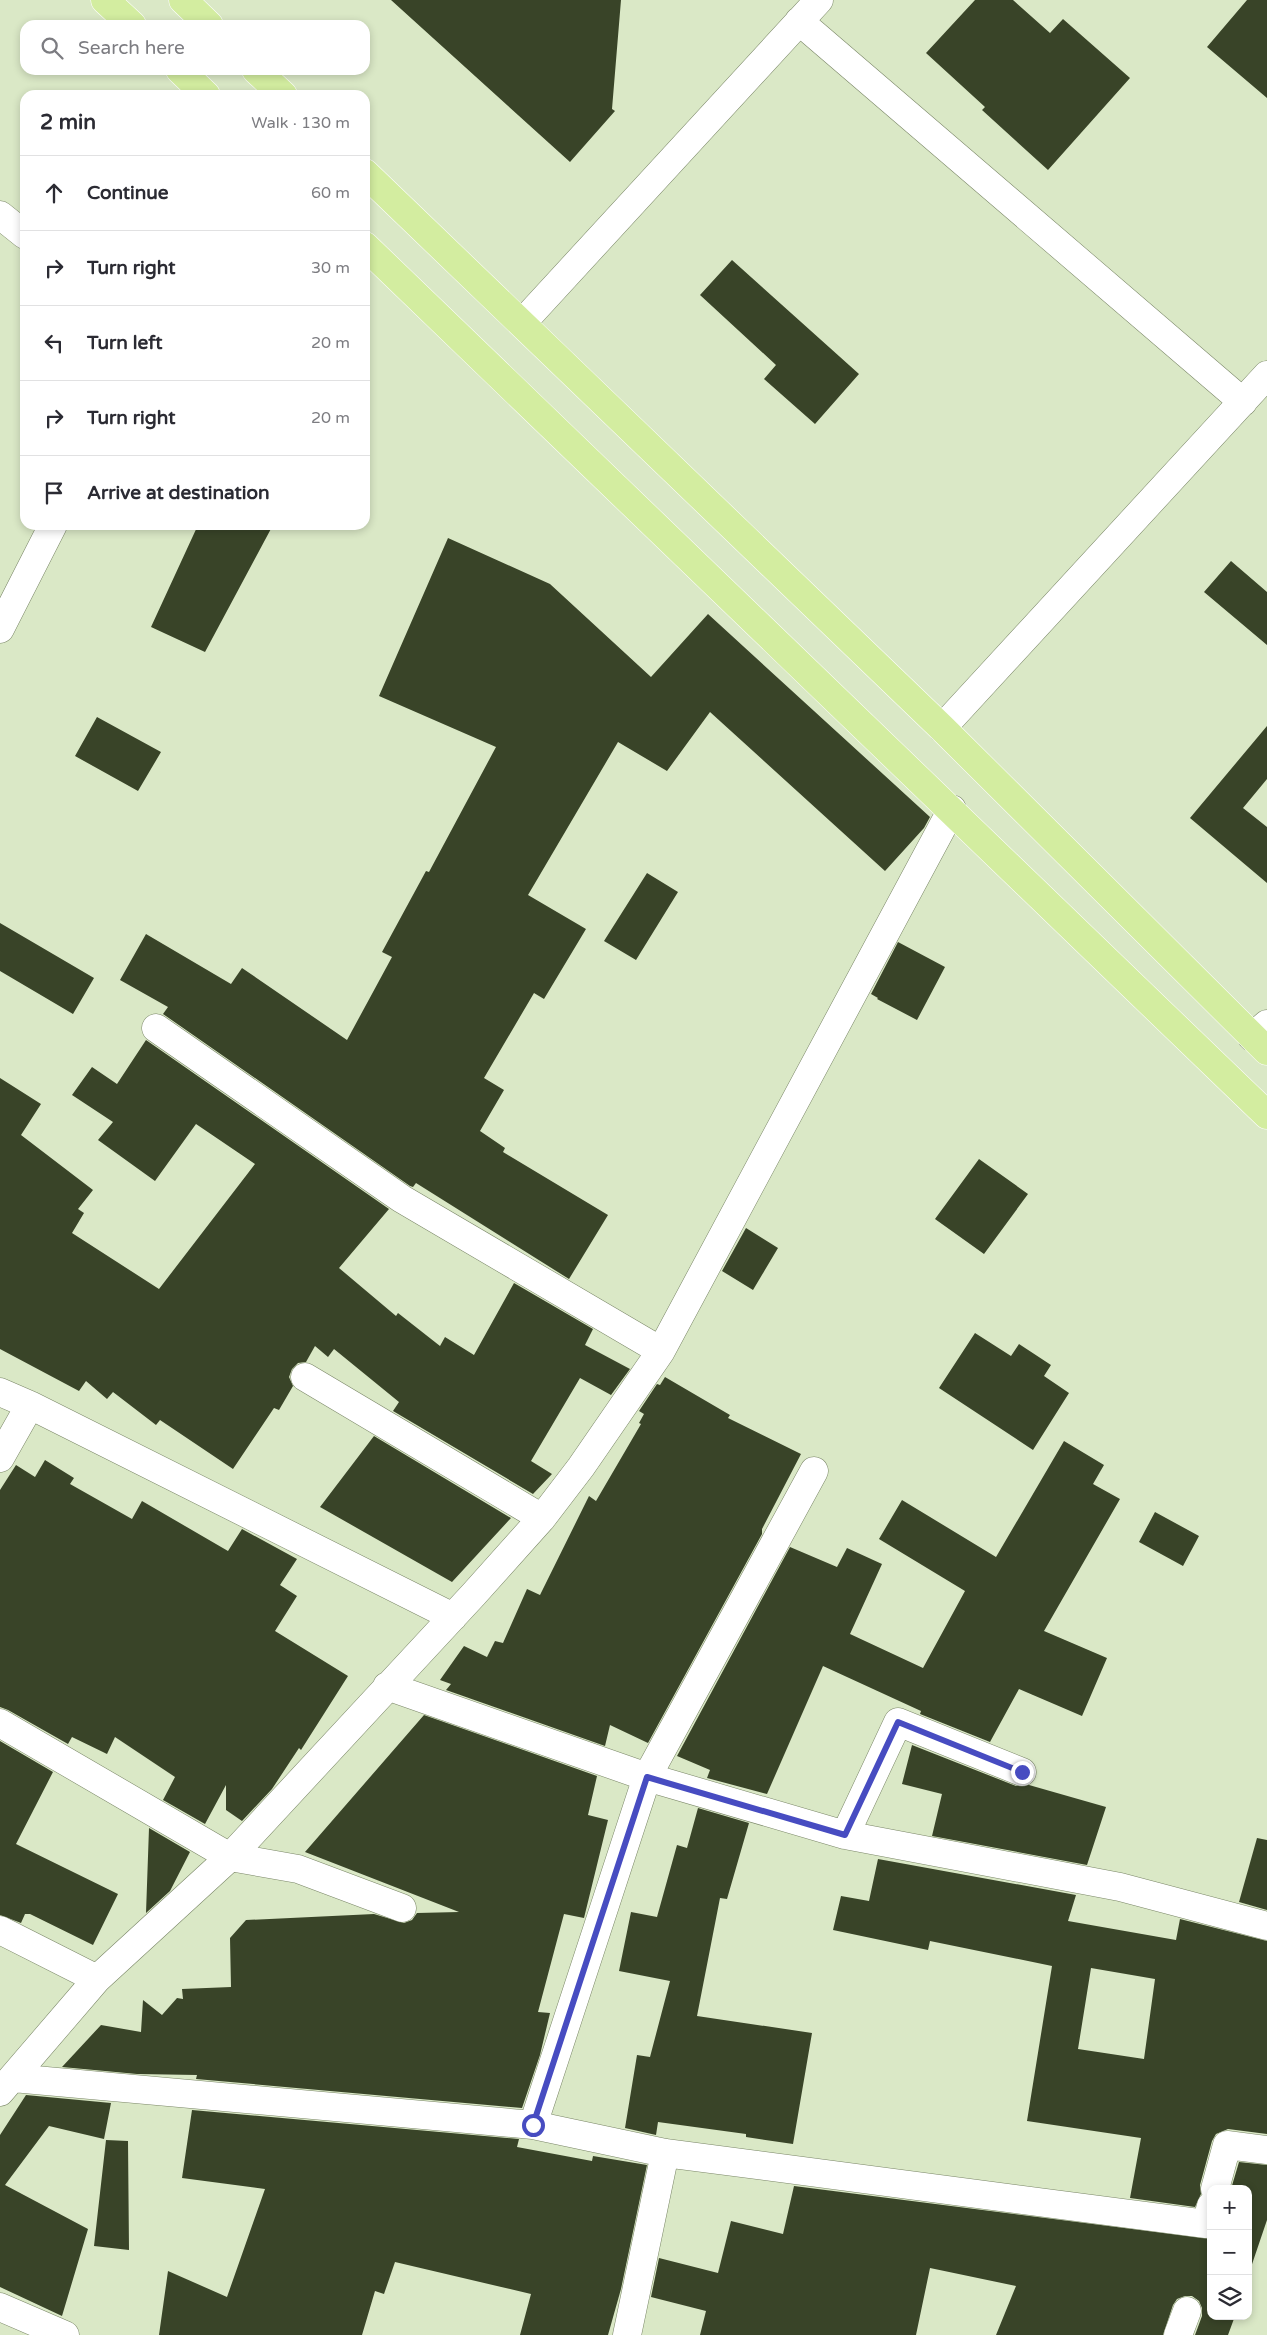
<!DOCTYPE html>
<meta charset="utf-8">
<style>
:root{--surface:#fff;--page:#f7f7f7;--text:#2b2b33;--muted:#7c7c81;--line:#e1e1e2}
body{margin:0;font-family:"Varela Round",sans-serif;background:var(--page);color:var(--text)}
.controls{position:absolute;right:15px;bottom:15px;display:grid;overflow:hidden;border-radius:10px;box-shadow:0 2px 8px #0003}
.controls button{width:45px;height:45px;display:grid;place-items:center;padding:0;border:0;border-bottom:1px solid var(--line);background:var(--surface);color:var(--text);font:25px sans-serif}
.stop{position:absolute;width:15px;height:15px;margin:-11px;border:4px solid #474cc1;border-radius:50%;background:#fff}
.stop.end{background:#474cc1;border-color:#fff;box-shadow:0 1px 5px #0008}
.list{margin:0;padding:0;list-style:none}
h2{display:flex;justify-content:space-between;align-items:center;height:65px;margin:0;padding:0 20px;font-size:21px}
h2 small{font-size:16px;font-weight:400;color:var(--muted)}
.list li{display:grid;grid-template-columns:32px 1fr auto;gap:15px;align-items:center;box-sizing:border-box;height:75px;padding:0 20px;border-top:1px solid var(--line)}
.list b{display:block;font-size:19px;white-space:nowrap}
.list em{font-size:16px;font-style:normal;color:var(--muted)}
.icon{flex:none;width:28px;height:28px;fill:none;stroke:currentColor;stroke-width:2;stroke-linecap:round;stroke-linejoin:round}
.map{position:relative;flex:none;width:1267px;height:2335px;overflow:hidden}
.search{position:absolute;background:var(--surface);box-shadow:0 2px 8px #0003;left:20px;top:20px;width:350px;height:55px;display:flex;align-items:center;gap:12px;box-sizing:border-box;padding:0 18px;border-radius:15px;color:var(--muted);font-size:19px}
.panel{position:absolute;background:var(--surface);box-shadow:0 2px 8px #0003;left:20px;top:90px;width:350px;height:440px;border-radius:15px}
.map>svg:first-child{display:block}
.building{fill:#394428;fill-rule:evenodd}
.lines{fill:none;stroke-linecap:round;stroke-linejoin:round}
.minor-casing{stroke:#7a8667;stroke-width:29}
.primary-casing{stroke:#fff;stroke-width:29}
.minor{stroke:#fff;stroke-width:28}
.primary{stroke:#d3eda0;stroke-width:28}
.route{stroke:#474cc1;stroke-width:6}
</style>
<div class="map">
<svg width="1267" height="2335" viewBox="0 0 1267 2335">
<rect width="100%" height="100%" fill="#dae8c6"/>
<path class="building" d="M 391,0 L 621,0 L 612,109 L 615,111 L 570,162 Z
M 975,0 L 1013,0 L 1050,33 L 1063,19 L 1130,78 L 1048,170 L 982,110 L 985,107 L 926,53 Z
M 1247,0 L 1267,0 L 1267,98 L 1207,47 Z
M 732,260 L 859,374 L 815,424 L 764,379 L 776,365 L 700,295 Z
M 198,525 L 273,525 L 205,652 L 151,627 Z
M 448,538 L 550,584 L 651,677 L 708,614 L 930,817 L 924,828 L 885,871 L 710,712 L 667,771 L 618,742 L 528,895 L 586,929 L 544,999 L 534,993 L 484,1078 L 504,1090 L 480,1131 L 505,1148 L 503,1152 L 608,1215 L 569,1279 L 416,1183 L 413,1187 L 410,1186 L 163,1014 L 168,1007 L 120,980 L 146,934 L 231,984 L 242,968 L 347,1040 L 392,957 L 382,952 L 426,871 L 429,872 L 496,747 L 379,696 Z
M 1231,561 L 1267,592 L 1267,645 L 1204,592 Z
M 97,717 L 161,752 L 138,791 L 75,756 Z
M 1267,726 L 1267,779 L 1243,808 L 1267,827 L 1267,883 L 1190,818 Z
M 647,873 L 678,892 L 636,960 L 604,941 Z
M 0,923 L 94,978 L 73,1014 L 0,971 Z
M 898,942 L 945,967 L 917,1020 L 877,999 L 878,998 L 871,994 Z
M 146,1040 L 389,1209 L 339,1268 L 396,1316 L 398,1313 L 440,1346 L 445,1337 L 474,1355 L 514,1283 L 593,1329 L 585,1345 L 630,1369 L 611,1395 L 580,1378 L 531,1461 L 552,1474 L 533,1494 L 393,1411 L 399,1402 L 334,1349 L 328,1357 L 315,1346 L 306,1362 L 298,1363 L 292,1369 L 289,1377 L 293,1386 L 279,1410 L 274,1408 L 233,1469 L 160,1420 L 156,1425 L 113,1392 L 107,1399 L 86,1381 L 79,1391 L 0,1349 L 0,1078 L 41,1104 L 21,1135 L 93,1190 L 78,1209 L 84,1213 L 72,1233 L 159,1289 L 255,1164 L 196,1124 L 155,1181 L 98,1140 L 113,1122 L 72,1095 L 92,1067 L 117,1084 Z
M 979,1159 L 1028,1194 L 984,1254 L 935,1219 Z
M 746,1228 L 778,1248 L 753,1290 L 722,1271 Z
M 975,1333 L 1011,1356 L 1019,1344 L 1051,1365 L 1044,1376 L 1069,1393 L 1033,1450 L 939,1388 Z
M 665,1377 L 730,1415 L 728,1418 L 801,1454 L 762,1529 L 762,1534 L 648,1743 L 610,1725 L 605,1746 L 446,1690 L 451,1684 L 440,1680 L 464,1646 L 487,1657 L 495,1641 L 503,1643 L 527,1589 L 540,1595 L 589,1496 L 596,1501 L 641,1424 L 639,1423 L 644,1414 L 639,1411 L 657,1384 L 660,1385 Z
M 374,1436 L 511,1518 L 452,1582 L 320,1507 Z
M 1064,1441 L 1104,1465 L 1093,1484 L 1120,1499 L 1044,1631 L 1107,1658 L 1082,1716 L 1019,1689 L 990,1742 L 920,1714 L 921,1711 L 823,1666 L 767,1794 L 707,1778 L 710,1770 L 677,1756 L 790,1547 L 837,1567 L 847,1548 L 882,1564 L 850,1634 L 923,1668 L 965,1591 L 879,1539 L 902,1500 L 996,1557 Z
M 45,1460 L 74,1478 L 70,1484 L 132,1519 L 142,1501 L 228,1551 L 242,1529 L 297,1559 L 280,1585 L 297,1596 L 275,1631 L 348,1676 L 301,1750 L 299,1748 L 272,1789 L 242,1821 L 226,1810 L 226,1785 L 205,1824 L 163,1800 L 175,1777 L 115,1737 L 107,1754 L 72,1737 L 68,1744 L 8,1710 L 0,1707 L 0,1490 L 16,1465 L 35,1477 Z
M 1155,1512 L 1199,1536 L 1183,1566 L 1139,1542 Z
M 424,1715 L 597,1776 L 588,1815 L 608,1820 L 584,1918 L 564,1914 L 538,2012 L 550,2013 L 540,2055 L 522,2108 L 196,2079 L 197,2075 L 137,2074 L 62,2067 L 101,2025 L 141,2032 L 143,2000 L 162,2015 L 177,1998 L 183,1999 L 182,1989 L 231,1987 L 230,1938 L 246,1920 L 374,1914 L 404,1923 L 412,1920 L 417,1913 L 459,1912 L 305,1852 Z
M 0,1741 L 53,1772 L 16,1844 L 118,1894 L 93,1945 L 30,1914 L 25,1914 L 21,1923 L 0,1915 Z
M 912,1745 L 1016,1786 L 1029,1785 L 1106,1807 L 1087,1865 L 932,1836 L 942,1794 L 902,1784 Z
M 698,1808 L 749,1823 L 727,1899 L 720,1898 L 697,2016 L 812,2033 L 793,2144 L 746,2137 L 746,2134 L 658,2122 L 656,2135 L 625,2128 L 637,2055 L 650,2057 L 670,1981 L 619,1971 L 631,1912 L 657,1917 L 677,1845 L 687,1848 Z
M 149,1828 L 190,1852 L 170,1891 L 146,1913 Z
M 1257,1838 L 1267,1840 L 1267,1910 L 1239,1902 Z
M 878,1859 L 1076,1895 L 1068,1921 L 1176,1940 L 1180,1919 L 1267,1941 L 1267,2134 L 1228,2129 L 1216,2134 L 1212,2141 L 1200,2185 L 1201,2194 L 1195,2207 L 1130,2198 L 1141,2138 L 1027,2121 L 1052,1966 L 930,1941 L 928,1950 L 833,1930 L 841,1896 L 869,1901 ZM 1091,1968 L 1155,1979 L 1144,2059 L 1078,2049 Z
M 26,2095 L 111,2103 L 104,2139 L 49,2126 L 5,2185 L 88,2229 L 62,2316 L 0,2287 L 0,2135 Z
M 192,2110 L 519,2139 L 517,2147 L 592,2161 L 593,2156 L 647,2165 L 621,2289 L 608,2335 L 520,2335 L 531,2294 L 395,2262 L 384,2294 L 375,2291 L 362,2335 L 159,2335 L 168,2271 L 227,2297 L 265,2189 L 182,2178 Z
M 106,2140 L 128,2141 L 129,2250 L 94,2246 Z
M 1239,2162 L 1267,2165 L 1267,2220 L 1248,2276 L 1248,2189 L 1231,2189 Z
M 794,2186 L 1211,2239 L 1211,2316 L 1235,2316 L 1228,2335 L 1195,2335 L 1202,2316 L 1202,2308 L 1199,2301 L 1192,2296 L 1185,2296 L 1177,2299 L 1173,2305 L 1163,2335 L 996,2335 L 1016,2286 L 930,2268 L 916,2335 L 700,2335 L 706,2311 L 651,2297 L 659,2258 L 718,2273 L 731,2221 L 783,2234 Z"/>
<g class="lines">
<g class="minor-casing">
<path id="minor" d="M 799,21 L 1243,402
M 0,215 L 25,235
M 522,323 L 819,0
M 0,629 L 53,525
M 942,728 L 1267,375
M 156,1028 L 402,1199 L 661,1351
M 1252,1037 L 1267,1024
M 305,1377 L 542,1518
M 0,1392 L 30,1405 L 453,1617
M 0,1458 L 30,1405
M 387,1686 L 647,1777 L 845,1835 L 1120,1887 L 1267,1926
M 0,1723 L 230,1857 L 298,1869 L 402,1908
M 845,1835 L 898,1722 L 1022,1772
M 0,1930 L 97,1979
M 13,2078 L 533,2125 L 665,2153 L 1206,2224 L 1211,2206
M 0,2092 L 97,1979 L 230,1857 L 474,1594 L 542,1518 L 581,1467 L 661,1351 L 952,809
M 533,2125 L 647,1777 L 814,1471
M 1215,2189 L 1227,2145 L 1267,2150
M 0,2307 L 65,2335
M 627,2335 L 665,2153
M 1178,2335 L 1187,2311"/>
</g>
<g class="primary-casing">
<path id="primary" d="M 105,0 L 132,25
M 183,0 L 209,25
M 180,70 L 206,95
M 256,70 L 283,95
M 365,173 L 942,728 L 1267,1051
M 365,246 L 1267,1115"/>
</g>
<use href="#minor" class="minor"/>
<use href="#primary" class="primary"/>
</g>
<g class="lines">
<path class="route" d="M 533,2125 L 647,1777 L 845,1835 L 898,1722 L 1022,1772"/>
</g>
</svg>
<div class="controls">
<button>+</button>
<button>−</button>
<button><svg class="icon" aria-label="layers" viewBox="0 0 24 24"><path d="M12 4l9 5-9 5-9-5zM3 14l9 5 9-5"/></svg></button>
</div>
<div class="stop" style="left:533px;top:2125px"></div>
<div class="stop end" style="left:1022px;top:1772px"></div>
<div class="search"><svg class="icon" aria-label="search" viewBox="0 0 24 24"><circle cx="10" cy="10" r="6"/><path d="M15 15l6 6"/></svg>Search here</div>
<section class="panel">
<h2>2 min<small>Walk · 130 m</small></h2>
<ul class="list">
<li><svg class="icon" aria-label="ahead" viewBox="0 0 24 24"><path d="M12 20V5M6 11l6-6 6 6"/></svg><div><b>Continue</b></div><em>60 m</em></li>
<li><svg class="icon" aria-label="right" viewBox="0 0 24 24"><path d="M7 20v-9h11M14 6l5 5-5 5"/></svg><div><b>Turn right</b></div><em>30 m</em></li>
<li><svg class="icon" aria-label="left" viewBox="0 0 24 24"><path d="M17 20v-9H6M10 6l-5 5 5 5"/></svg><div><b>Turn left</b></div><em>20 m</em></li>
<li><svg class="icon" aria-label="right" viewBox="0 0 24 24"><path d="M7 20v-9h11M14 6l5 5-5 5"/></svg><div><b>Turn right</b></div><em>20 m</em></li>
<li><svg class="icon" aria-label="arrive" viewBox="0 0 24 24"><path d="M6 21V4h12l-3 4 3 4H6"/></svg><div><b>Arrive at destination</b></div></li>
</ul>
</section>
</div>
